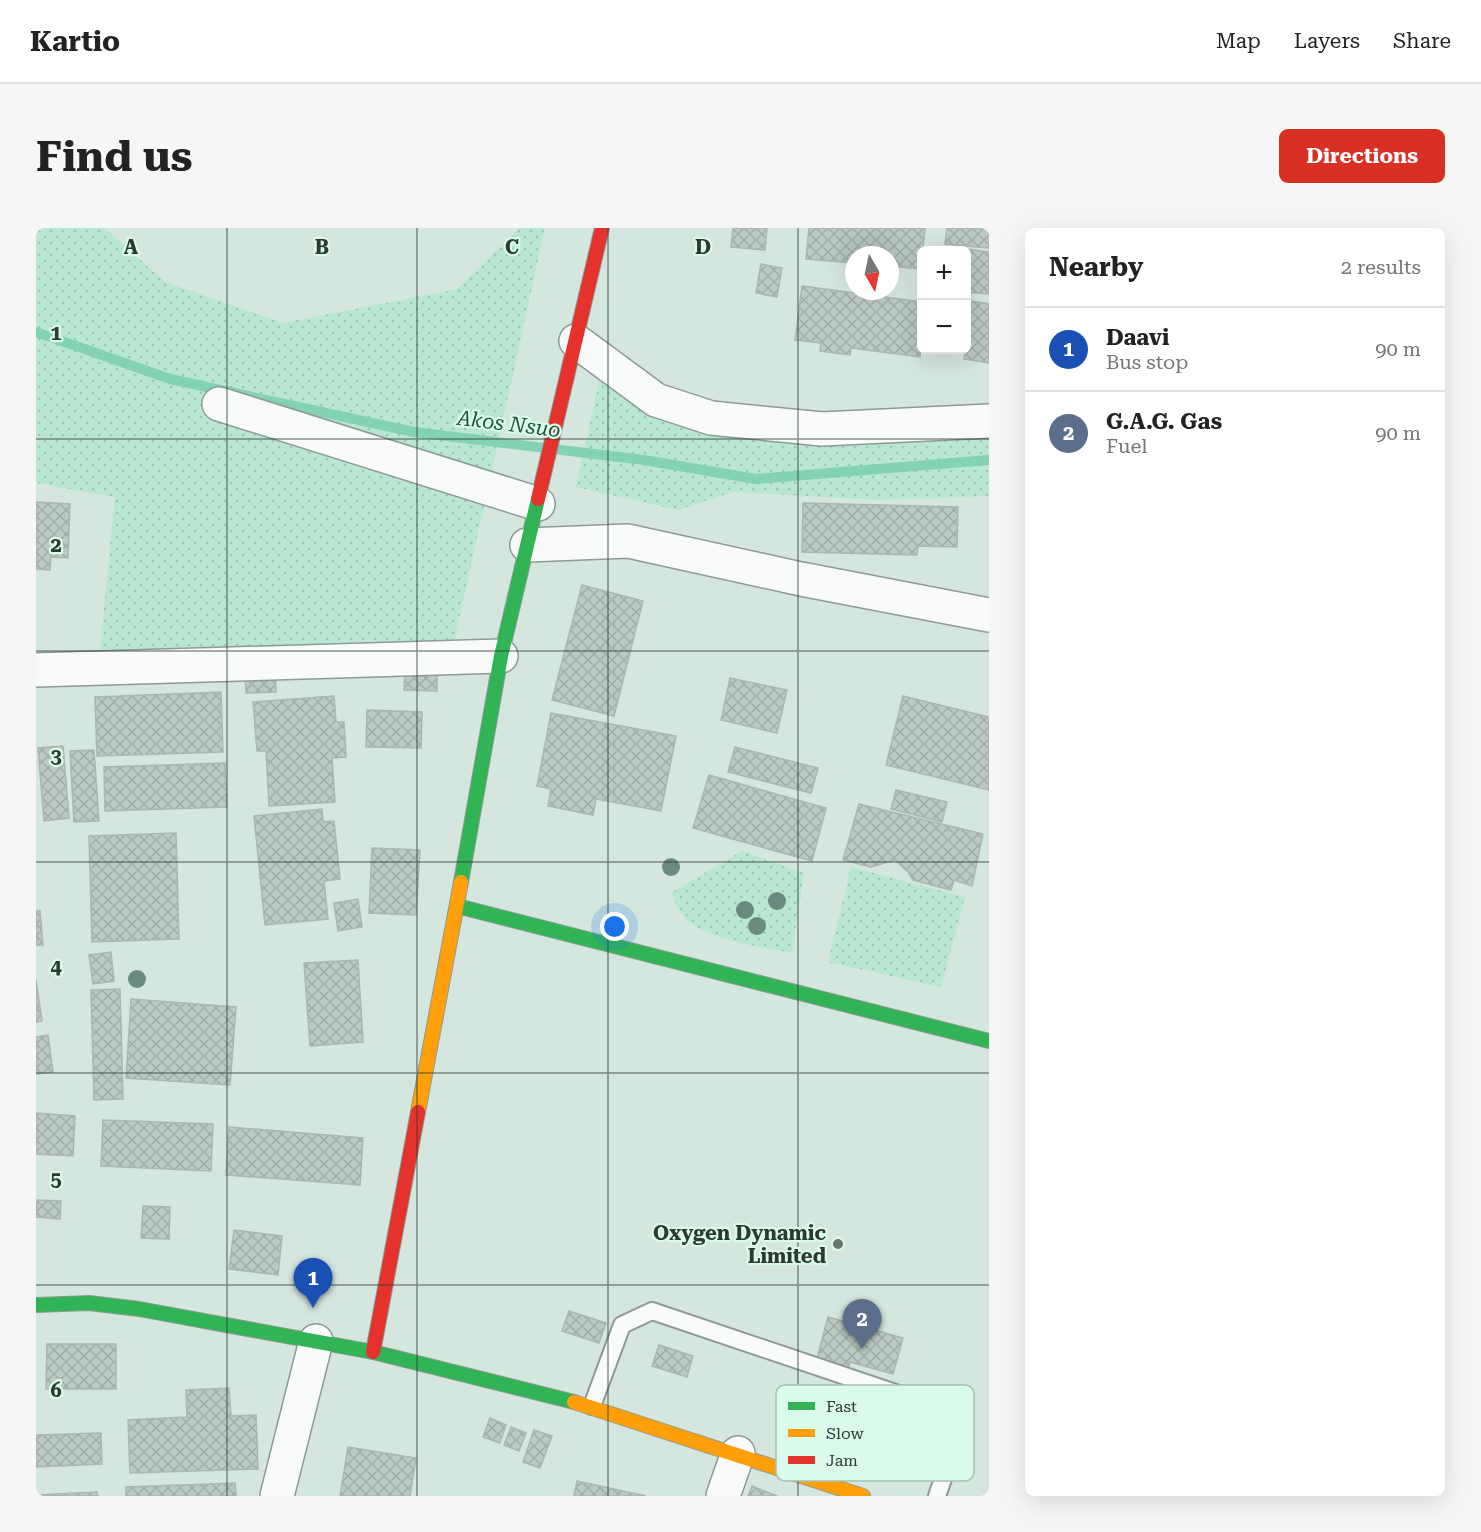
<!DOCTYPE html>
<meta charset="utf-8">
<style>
:root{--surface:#fff;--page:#f6f6f6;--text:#222;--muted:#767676;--line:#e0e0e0;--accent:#d93025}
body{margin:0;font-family:"Roboto Serif",serif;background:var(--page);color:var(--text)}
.controls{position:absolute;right:18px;top:18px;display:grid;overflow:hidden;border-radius:9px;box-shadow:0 6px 24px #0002}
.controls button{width:54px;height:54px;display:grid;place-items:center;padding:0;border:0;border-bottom:2px solid var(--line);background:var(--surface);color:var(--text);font:30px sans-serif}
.compass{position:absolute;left:809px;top:18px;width:54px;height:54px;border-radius:50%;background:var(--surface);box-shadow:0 6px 24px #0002;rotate:171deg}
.you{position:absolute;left:579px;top:699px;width:21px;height:21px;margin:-15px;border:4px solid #fff;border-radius:50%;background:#1a73e8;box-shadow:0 0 0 9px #1a73e833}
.badge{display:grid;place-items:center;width:39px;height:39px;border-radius:50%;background:var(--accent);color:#fff;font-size:20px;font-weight:700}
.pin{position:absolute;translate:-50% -50px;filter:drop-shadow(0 2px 3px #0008)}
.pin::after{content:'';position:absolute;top:32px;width:21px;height:18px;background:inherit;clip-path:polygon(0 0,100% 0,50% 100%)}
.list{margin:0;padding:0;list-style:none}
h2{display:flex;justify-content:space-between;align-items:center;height:78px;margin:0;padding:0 24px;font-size:26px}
h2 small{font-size:20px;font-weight:400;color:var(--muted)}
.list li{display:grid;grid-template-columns:39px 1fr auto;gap:18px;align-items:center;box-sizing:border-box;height:84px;padding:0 24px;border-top:2px solid var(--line)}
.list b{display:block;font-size:22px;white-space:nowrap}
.list p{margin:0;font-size:20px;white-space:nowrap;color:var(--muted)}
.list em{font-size:20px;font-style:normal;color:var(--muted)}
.map{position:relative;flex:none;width:953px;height:1268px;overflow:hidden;border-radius:9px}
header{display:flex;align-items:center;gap:36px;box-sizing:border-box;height:84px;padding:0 30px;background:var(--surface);border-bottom:2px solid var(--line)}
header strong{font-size:28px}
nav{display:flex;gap:33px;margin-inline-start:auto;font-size:21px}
.intro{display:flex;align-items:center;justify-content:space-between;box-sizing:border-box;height:144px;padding:0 36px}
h1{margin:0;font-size:42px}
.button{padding:15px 27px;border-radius:9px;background:var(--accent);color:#fff;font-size:21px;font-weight:700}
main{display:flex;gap:36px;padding:0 36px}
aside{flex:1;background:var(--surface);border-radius:9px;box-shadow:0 6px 24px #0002}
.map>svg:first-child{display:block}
.grass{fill:url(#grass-dots)}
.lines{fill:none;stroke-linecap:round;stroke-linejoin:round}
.stream{stroke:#82d2b3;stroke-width:10}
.building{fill:url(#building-cross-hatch);stroke:#aab7b1;stroke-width:1.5}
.lane-casing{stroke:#8d9b94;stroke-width:20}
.street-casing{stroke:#8d9b94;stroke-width:36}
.fast-casing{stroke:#8d9b94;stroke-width:16}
.slow-casing{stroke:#8d9b94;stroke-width:16}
.jam-casing{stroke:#8d9b94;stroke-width:16}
.lane{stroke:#f9fbfa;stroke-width:16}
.street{stroke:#f9fbfa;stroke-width:33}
.fast{stroke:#30b455;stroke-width:14}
.slow{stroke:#ff9f0a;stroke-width:14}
.jam{stroke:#e5322d;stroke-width:14}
.tree{fill:#6a8b7e}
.grid{fill:none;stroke:#2c3933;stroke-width:1.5;stroke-opacity:0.55}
.poi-dot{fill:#67766f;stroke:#dafbec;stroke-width:2}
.labels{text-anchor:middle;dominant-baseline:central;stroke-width:4.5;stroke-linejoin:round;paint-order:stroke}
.poi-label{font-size:20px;font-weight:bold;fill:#2c3933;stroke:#dafbec;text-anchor:end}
.water-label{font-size:21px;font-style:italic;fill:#275442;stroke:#dafbec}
.key{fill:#dafbec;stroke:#a6c1b4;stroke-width:1.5}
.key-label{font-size:16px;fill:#2c3933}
.grid-label{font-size:20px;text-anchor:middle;font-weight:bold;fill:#2c3933;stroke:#dafbec;stroke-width:4.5;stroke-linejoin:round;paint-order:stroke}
</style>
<header>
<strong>Kartio</strong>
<nav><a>Map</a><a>Layers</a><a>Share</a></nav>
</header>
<div class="intro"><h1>Find us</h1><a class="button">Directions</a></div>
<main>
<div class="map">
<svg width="953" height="1268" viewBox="0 0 953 1268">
<defs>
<pattern id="grass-dots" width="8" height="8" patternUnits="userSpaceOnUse" patternTransform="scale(1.5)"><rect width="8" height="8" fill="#bae7d3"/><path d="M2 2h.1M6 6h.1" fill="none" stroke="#a0c7b6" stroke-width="1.8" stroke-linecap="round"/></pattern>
<pattern id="building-cross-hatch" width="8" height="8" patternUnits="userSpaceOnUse" patternTransform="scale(1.5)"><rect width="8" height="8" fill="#bbc9c2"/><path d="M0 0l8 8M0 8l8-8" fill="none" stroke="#a1ada7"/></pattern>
</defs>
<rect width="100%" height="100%" fill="#d5e6de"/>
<path class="grass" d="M 0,0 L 69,0 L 129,54 L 247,95 L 421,61 L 484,0 L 509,0 L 416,424 L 225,430 L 64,421 L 79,269 L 0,255 Z
M 564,150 L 608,184 L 682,201 L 953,204 L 953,268 L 842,272 L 697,264 L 642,282 L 540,259 Z
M 706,623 L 768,645 L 756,725 C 724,718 668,713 646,687 C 641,681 639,672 635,665 Z
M 815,639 L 929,669 L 905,759 L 792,734 Z"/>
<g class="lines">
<path class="stream" d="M 0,104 L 134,151 L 378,204 L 608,232 L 720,251 L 953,232"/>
</g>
<path class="building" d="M 697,0 L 731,0 L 729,22 L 695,19 Z
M 773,0 L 889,0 L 885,41 L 854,38 L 854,27 L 818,27 L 818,35 L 770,31 Z
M 911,0 L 953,0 L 953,20 L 909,16 Z
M 922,20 L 953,24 L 953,66 L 930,64 L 930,22 Z
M 725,36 L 746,40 L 741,69 L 720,65 Z
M 766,58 L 886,74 L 884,129 L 815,120 L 814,127 L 784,123 L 785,115 L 759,112 Z
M 936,73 L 953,76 L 953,135 L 928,131 Z
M 0,274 L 34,276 L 32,330 L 15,329 L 14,342 L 0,341 Z
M 767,275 L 922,279 L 921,319 L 882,318 L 881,327 L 766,324 Z
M 546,357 L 607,373 L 578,488 L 516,472 Z
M 239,436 L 240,464 L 210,465 L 209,437 Z
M 369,443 L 401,445 L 401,463 L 368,462 Z
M 694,450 L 751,462 L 741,505 L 685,492 Z
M 185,464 L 187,524 L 61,528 L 59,469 Z
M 298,468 L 300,494 L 308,494 L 310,529 L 296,530 L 299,574 L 233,578 L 230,523 L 221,523 L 217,474 Z
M 867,468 L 953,489 L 953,562 L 850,537 Z
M 331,482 L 386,484 L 385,520 L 330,519 Z
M 515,485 L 640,508 L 625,583 L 560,571 L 557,587 L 512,578 L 515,561 L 501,558 Z
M 27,518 L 33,590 L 8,593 L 2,520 Z
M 699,519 L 782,540 L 775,565 L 692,544 Z
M 58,522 L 63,593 L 38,594 L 34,523 Z
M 189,535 L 191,579 L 69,583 L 68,539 Z
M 673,547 L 790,580 L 776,633 L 657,600 Z
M 860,562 L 911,574 L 906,594 L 855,581 Z
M 823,576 L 947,606 L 936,658 L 918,652 L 915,662 L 877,652 L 872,644 L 859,632 L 835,639 L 807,632 Z
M 286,581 L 287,594 L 298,593 L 304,651 L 288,653 L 292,691 L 229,697 L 218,588 Z
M 140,605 L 143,711 L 56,714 L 53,608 Z
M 336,620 L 384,622 L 380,687 L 333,685 Z
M 322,671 L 326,699 L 302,703 L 298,675 Z
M 0,683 L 4,683 L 7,717 L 0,717 Z
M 75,724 L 78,753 L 57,756 L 53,727 Z
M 322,732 L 327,814 L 274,818 L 268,735 Z
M 0,751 L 6,793 L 0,794 Z
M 84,761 L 87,871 L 58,872 L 55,762 Z
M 95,771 L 200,779 L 194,857 L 90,850 Z
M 12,807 L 17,844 L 0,846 L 0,809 Z
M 0,885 L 39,888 L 37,928 L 0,926 Z
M 67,892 L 177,896 L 175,943 L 65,938 Z
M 193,899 L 327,910 L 324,957 L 190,947 Z
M 1,972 L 25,973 L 24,991 L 0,989 Z
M 107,978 L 134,979 L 133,1011 L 105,1010 Z
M 198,1002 L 246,1008 L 242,1047 L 193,1041 Z
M 533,1083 L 570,1095 L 563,1115 L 526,1103 Z
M 792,1089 L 867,1110 L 857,1146 L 814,1134 L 812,1142 L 780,1134 Z
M 11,1116 L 80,1116 L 80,1161 L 10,1161 Z
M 623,1117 L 657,1128 L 651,1149 L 616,1138 Z
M 193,1160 L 195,1188 L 220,1187 L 222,1241 L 94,1245 L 92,1192 L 151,1189 L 150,1162 Z
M 454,1190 L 470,1197 L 464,1215 L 447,1209 Z
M 475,1199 L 490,1205 L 483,1223 L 468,1217 Z
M 498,1202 L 516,1208 L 504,1240 L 487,1234 Z
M 65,1205 L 66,1236 L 0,1239 L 0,1207 Z
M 312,1219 L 380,1230 L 374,1268 L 304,1268 Z
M 541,1253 L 610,1268 L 538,1268 Z
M 199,1255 L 200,1268 L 90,1268 L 90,1259 Z
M 716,1258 L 741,1268 L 712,1268 Z
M 61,1264 L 62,1268 L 0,1268 L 0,1267 Z"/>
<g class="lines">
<g class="lane-casing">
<path id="lane" d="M 556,1178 L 586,1097 L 616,1083 L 907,1181 L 922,1208 L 901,1268"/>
</g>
<g class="street-casing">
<path id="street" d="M 540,113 L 620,172 L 675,190 L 786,201 L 953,193
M 183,176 L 502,276
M 491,317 L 592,313 L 765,351 L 953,387
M 0,442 L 465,428
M 241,1268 L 280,1113
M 687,1268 L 702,1225"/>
</g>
<g class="fast-casing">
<path id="fast" d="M 425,654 L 465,428 L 502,271
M 421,678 L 953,813
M 0,1077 L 53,1075 L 103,1081 L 337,1124 L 538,1174"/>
</g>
<g class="slow-casing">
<path id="slow" d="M 382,884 L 425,654
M 538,1174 L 827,1268"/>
</g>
<g class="jam-casing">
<path id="jam" d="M 502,271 L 566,0
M 337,1124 L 382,884"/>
</g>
<use href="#lane" class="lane"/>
<use href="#street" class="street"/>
<use href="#fast" class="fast"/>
<use href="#slow" class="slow"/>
<use href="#jam" class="jam"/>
</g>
<g class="tree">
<circle cx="635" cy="639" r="9"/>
<circle cx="741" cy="673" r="9"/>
<circle cx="709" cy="682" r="9"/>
<circle cx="721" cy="698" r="9"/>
<circle cx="101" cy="751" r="9"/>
</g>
<path class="grid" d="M 191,0 L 191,1268M 381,0 L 381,1268M 572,0 L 572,1268M 762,0 L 762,1268M 0,211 L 953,211M 0,423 L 953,423M 0,634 L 953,634M 0,845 L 953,845M 0,1057 L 953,1057"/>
<circle class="poi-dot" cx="802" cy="1016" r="6"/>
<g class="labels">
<g class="poi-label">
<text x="790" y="1005">Oxygen Dynamic<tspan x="790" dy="23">Limited</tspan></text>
</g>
<g class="water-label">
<text transform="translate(473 196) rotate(7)">Akos Nsuo</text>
</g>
</g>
<rect x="740" y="1157" width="198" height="96" rx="9" class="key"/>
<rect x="752" y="1174" width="27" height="8" fill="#30b455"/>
<rect x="752" y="1201" width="27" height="8" fill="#ff9f0a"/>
<rect x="752" y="1228" width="27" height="8" fill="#e5322d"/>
<g class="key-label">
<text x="790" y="1184">Fast</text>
<text x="790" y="1211">Slow</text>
<text x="790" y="1238">Jam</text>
</g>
<g class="grid-label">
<text x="95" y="26">A</text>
<text x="286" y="26">B</text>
<text x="476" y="26">C</text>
<text x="667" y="26">D</text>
<text x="20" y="112">1</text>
<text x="20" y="324">2</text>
<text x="20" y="535">3</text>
<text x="20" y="746">4</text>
<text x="20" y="958">5</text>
<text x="20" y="1169">6</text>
</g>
</svg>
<div class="controls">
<button>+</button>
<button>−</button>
</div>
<svg class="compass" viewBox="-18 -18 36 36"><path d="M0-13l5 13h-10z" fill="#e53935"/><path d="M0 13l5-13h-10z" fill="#767676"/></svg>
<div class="you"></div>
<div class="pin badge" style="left:277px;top:1080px;background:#1a4fb4">1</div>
<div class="pin badge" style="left:826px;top:1121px;background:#5c6f8a">2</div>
</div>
<aside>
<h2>Nearby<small>2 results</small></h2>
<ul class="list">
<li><span class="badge" style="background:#1a4fb4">1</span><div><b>Daavi</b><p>Bus stop</p></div><em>90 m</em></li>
<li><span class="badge" style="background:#5c6f8a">2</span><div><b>G.A.G. Gas</b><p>Fuel</p></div><em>90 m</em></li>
</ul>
</aside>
</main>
